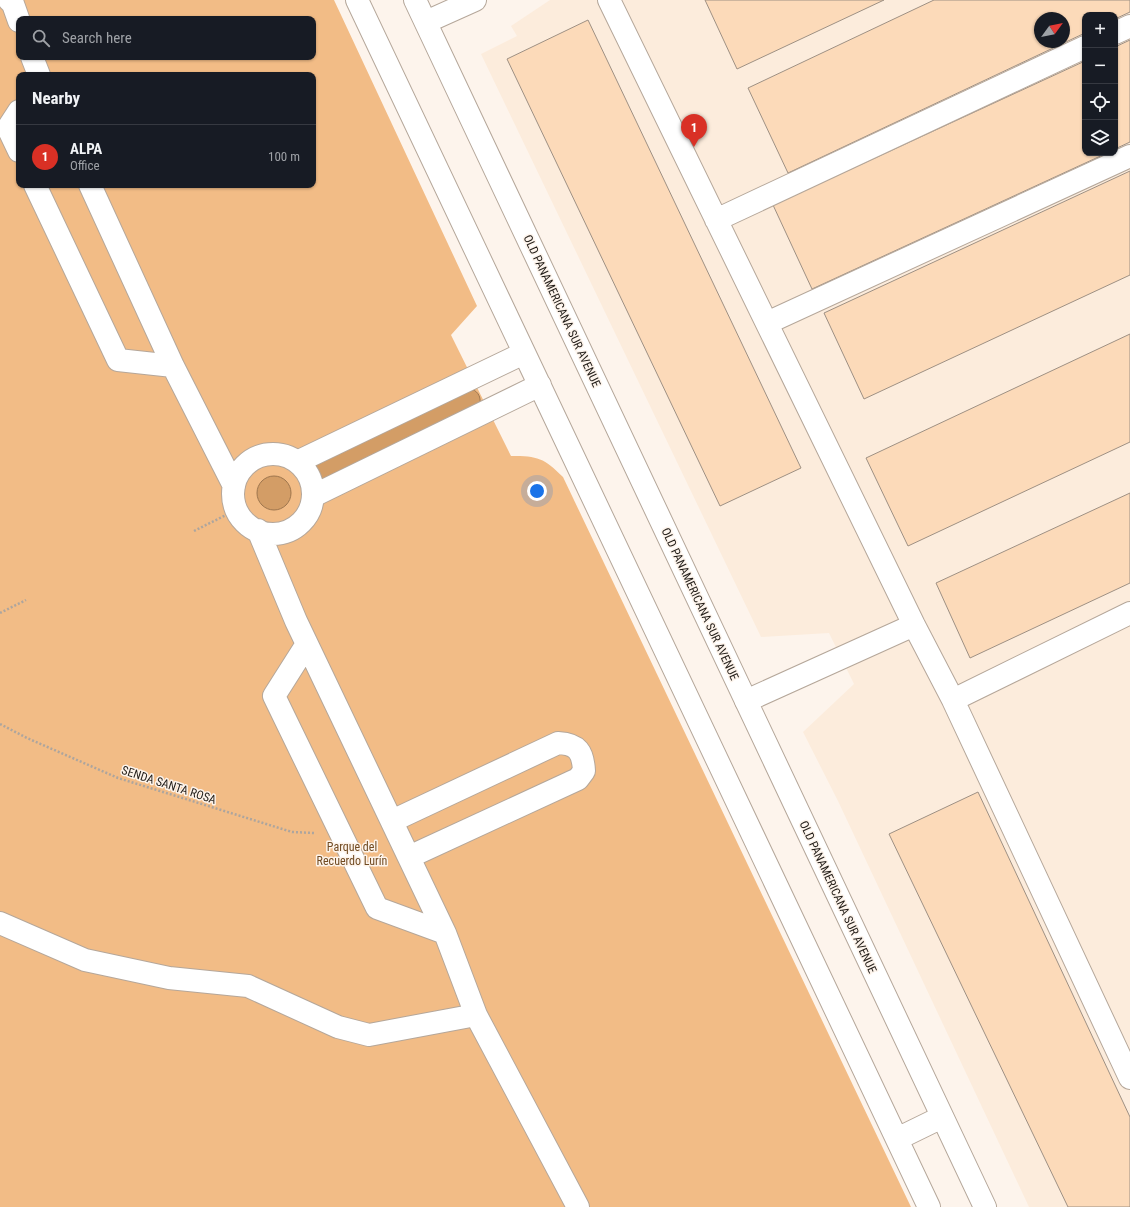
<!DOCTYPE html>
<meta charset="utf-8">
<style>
:root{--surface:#171b24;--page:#20242c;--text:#f1f3f6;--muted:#9ea1a6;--line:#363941;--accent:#d93025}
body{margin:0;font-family:"Roboto Condensed",sans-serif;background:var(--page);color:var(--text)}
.controls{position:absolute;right:12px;top:12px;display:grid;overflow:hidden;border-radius:8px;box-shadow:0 1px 3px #0004}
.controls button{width:36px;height:36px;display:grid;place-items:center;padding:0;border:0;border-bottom:1px solid var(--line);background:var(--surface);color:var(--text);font:20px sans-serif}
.compass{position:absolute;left:1034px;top:12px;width:36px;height:36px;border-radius:50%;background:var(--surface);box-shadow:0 1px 3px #0004;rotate:57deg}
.you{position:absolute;left:537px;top:491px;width:14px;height:14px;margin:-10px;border:3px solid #fff;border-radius:50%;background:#1a73e8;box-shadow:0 0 0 6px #1a73e833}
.badge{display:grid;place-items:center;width:26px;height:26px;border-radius:50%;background:var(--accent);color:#fff;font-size:13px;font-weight:700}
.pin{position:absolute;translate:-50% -33px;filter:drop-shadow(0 1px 2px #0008)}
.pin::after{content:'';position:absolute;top:21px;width:14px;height:12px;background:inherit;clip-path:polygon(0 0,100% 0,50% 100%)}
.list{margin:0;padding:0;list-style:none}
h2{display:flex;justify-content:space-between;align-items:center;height:52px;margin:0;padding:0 16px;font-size:17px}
h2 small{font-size:13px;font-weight:400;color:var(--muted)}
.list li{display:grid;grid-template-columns:26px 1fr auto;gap:12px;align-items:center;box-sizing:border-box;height:64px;padding:0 16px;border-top:1px solid var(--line)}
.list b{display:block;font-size:15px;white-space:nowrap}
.list p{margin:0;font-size:13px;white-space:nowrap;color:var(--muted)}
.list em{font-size:13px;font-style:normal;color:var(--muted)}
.icon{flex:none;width:22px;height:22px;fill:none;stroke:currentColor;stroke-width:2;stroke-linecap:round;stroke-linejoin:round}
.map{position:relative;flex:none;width:1130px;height:1207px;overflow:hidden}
.search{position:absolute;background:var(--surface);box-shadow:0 1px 3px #0004;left:16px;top:16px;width:300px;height:44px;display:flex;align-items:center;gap:10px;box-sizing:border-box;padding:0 14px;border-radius:8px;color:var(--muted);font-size:15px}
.panel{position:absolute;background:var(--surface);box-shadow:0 1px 3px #0004;left:16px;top:72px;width:300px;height:116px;border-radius:8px}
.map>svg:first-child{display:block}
.built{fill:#fcecdc;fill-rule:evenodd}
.green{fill:#f2bc86;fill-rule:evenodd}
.water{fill:#d39d66;stroke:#9e764e}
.building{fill:#fcdab9;stroke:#9e9083;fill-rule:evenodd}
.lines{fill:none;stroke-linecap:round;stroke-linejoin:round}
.minor-casing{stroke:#b5a79a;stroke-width:24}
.major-casing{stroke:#b5a79a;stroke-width:24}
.path{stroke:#ada59e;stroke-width:2.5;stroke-dasharray:2 2;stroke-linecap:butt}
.minor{stroke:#fff;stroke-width:22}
.major{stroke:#fff;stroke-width:22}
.labels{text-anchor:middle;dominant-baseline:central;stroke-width:3;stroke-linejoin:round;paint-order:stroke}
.street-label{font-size:12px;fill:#211c17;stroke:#fdf4ec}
.park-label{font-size:12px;fill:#714b22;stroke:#fdf4ec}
</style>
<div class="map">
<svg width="1130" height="1207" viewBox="0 0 1130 1207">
<rect width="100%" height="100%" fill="#fdf4ec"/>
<path class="built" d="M 550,0 L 1130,0 L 1130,1207 L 1029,1207 L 838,801 L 803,732 L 854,684 L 829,633 L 761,637 L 481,54 L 517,36 L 511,26 ZM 1085,15 L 1115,15 L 1115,153 L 1085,153 ZM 1040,18 L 1064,18 L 1064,42 L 1040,42 Z"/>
<path class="green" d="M 0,0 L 334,0 L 477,306 L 451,335 L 511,456 C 538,456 544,458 563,477 L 911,1207 L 0,1207 ZM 19,19 L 313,19 L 313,57 L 19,57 ZM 19,75 L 313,75 L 313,185 L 19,185 Z"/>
<path class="water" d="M 470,389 C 477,390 481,396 480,403 L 323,481 C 315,477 313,471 316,463 Z
M257 493a17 17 0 1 1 34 0a17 17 0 1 1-34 0Z"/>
<path class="building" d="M 705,0 L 884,0 L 737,69 Z
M 934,0 L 1130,0 L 1130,12 L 1115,19 L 1115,15 L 1085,15 L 1085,33 L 788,173 L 748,88 ZM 1040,18 L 1064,18 L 1064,42 L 1040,42 Z
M 588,20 L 801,468 L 720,506 L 507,59 Z
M 1130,40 L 1130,142 L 1115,149 L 1115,47 Z
M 1085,61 L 1085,153 L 1107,153 L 812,289 L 773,205 Z
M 1130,171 L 1130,275 L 864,399 L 824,313 Z
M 1130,334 L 1130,442 L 908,546 L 866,458 Z
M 1130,493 L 1130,583 L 970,658 L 936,583 Z
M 978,792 L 1130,1117 L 1130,1207 L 1068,1207 L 889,834 Z"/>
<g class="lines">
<g class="minor-casing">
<path id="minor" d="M 9,0 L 13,4 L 19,21
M 357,0 L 929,1207
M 609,0 L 914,625 L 953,700 L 1130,1078
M 426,22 L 475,0
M 1115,33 L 1130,26
M 32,57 L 39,75
M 19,111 L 8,128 L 19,151
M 35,185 L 118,360 L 173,366
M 90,185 L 173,366 L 234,486
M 716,220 L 1085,47
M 767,323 L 1130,156
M233 494a40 40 0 1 1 80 0a40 40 0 1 1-80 0Z
M 297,462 L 524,353
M 313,496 L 540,385
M 258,530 L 296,621 L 445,933 L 476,1015 L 578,1207
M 307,644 L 274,696 L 377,908 L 445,933
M 953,700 L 1130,613
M 746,701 L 914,625
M 392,821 L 558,743 C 578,744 583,752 584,771 L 578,779 L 409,857
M 0,923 L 85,960 L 169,978 L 248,986 L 338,1027 L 369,1035 L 476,1015
M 897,1139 L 942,1117"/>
</g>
<g class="major-casing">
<path id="major" d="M 415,0 L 985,1207"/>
</g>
<path class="path" d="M 194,531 L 236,510
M 0,613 L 26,600
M 0,724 L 27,738 L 118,778 L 292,832 L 314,833"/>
<use href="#minor" class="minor"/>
<use href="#major" class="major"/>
</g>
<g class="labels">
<g class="street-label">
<text transform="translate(562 311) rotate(65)">OLD PANAMERICANA SUR AVENUE</text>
<text transform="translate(700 604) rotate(65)">OLD PANAMERICANA SUR AVENUE</text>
<text transform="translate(169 785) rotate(18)">SENDA SANTA ROSA</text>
<text transform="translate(838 897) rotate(65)">OLD PANAMERICANA SUR AVENUE</text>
</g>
<g class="park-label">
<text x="352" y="847">Parque del<tspan x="352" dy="14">Recuerdo Lurín</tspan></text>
</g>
</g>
</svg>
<div class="controls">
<button>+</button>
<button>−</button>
<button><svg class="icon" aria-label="locate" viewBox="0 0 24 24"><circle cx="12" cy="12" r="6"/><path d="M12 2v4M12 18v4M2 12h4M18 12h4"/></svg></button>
<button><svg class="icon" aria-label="layers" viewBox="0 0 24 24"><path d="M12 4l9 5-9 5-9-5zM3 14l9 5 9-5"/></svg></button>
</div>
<svg class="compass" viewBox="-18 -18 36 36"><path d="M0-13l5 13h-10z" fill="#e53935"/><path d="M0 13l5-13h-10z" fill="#9ea1a6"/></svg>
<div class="you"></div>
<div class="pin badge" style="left:694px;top:147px">1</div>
<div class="search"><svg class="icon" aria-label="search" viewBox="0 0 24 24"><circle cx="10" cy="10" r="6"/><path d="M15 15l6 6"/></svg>Search here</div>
<section class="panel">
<h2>Nearby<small></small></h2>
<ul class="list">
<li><span class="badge">1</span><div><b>ALPA</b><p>Office</p></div><em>100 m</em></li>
</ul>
</section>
</div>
